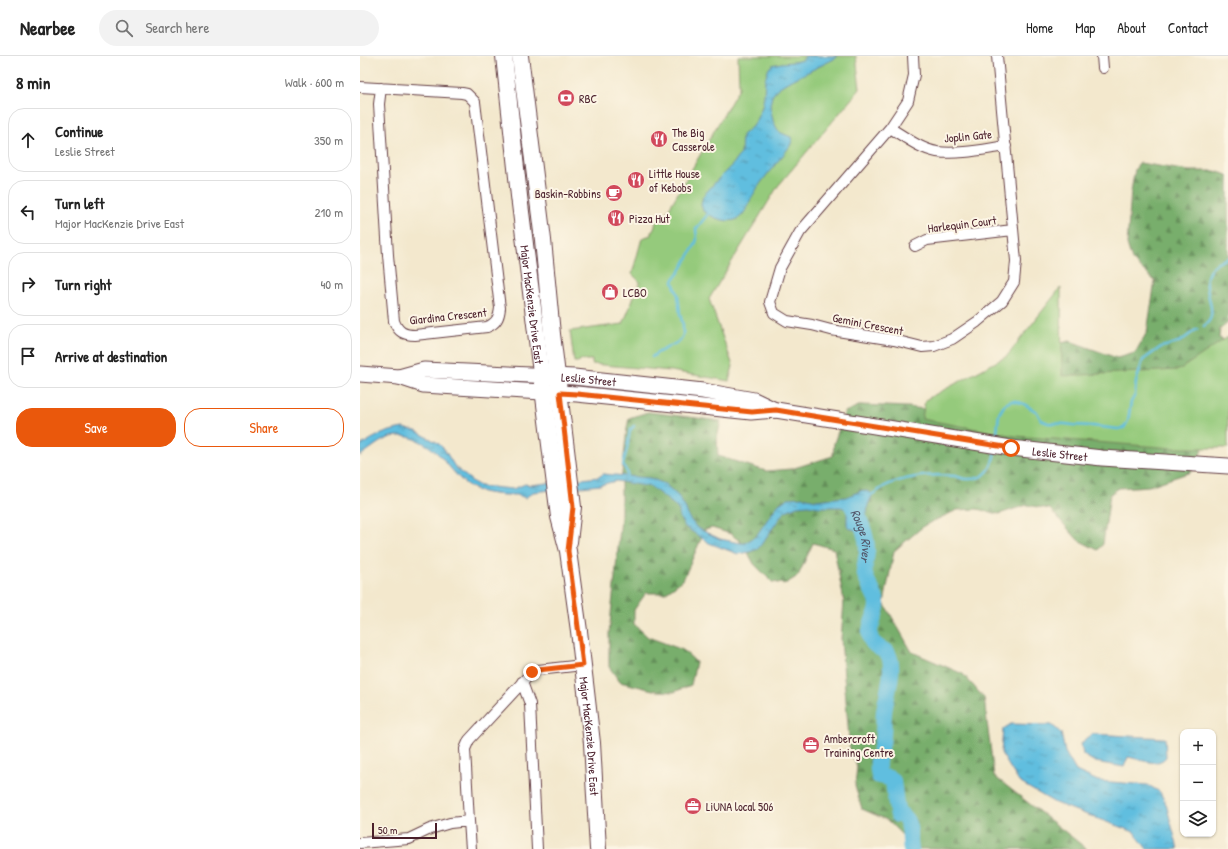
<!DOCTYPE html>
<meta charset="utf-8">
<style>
:root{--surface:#fff;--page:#f2f2f2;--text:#222;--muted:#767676;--line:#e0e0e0;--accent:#ea580c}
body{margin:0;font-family:"Patrick Hand",sans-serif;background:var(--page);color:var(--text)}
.controls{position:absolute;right:12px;bottom:12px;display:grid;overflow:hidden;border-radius:8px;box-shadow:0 1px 3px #0004}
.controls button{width:36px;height:36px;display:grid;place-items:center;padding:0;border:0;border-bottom:1px solid var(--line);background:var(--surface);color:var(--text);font:20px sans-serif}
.scale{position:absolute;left:12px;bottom:10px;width:65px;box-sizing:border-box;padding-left:4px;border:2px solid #4a1f2b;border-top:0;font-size:11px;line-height:14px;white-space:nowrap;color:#4a1f2b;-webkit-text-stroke:3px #fcf5e5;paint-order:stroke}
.stop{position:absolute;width:12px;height:12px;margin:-9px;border:3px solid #ea580c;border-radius:50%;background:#fff}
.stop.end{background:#ea580c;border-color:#fff;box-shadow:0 1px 4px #0008}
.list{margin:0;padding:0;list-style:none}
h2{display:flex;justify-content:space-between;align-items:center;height:52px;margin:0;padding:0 16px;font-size:17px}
h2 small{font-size:13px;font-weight:400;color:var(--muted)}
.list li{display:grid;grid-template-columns:26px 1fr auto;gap:12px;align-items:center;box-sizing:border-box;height:64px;margin:0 8px 8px;padding:0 8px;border:1px solid var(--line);border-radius:16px}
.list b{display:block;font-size:15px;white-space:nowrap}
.list p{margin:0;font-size:13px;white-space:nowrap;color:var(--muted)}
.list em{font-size:13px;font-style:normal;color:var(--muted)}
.actions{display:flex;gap:8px;padding:12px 16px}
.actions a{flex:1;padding:9px 0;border:1px solid var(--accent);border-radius:16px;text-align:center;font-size:14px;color:var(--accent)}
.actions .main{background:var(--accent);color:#fff}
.icon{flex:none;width:22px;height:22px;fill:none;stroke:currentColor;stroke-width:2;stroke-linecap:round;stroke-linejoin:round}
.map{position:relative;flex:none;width:868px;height:793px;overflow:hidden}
header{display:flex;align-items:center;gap:24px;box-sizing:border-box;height:56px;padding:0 20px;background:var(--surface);border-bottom:1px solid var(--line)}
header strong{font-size:19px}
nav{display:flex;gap:22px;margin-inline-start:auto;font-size:14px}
.search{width:280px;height:36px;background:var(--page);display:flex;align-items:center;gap:10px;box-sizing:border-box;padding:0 14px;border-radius:22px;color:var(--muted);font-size:15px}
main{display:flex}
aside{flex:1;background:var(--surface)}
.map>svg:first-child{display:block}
.forest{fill:url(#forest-firs);stroke:#61664c}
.park{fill:#95ca7c;stroke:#707454}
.water{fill:url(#water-ripples);stroke:#566e85}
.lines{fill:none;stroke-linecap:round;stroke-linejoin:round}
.stream{stroke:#61bedf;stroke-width:2.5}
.river{stroke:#61bedf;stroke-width:16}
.street-casing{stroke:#633d43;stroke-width:12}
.secondary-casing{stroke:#633d43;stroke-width:17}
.primary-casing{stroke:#633d43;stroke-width:18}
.street{stroke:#fff;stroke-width:10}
.secondary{stroke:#fff;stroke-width:15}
.primary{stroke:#fff;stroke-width:16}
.route{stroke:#ea580c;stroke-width:5}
.labels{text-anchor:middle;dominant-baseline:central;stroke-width:4;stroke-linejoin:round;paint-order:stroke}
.poi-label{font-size:12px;fill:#4a1f2b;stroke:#fcf5e5;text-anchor:start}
.street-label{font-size:12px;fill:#4a1f2b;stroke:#fcf5e5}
.water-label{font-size:13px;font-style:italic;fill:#52576a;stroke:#fcf5e5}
</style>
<header>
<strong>Nearbee</strong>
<div class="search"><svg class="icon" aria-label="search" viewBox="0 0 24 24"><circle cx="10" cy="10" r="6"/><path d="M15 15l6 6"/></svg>Search here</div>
<nav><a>Home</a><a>Map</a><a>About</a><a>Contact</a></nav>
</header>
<main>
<aside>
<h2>8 min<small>Walk · 600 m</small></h2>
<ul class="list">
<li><svg class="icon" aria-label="ahead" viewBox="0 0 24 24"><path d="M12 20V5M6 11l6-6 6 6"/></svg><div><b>Continue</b><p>Leslie Street</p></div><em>350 m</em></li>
<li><svg class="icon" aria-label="left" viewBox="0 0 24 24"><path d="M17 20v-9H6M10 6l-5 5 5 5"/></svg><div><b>Turn left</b><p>Major MacKenzie Drive East</p></div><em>210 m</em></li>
<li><svg class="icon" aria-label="right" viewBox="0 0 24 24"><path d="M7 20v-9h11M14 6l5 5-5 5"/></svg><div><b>Turn right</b></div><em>40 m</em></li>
<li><svg class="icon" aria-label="arrive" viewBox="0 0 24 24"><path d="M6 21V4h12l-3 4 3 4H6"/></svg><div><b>Arrive at destination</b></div></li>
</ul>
<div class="actions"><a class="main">Save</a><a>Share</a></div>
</aside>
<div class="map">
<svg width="868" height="793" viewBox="0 0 868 793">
<defs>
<pattern id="forest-firs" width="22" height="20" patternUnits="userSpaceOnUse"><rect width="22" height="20" fill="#78ae6c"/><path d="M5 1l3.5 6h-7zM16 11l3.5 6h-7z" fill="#648d59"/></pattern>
<pattern id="water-ripples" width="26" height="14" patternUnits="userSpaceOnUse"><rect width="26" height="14" fill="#61bedf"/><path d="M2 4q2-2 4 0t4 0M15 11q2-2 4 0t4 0" fill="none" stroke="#529ab5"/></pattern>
</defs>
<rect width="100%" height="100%" fill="#fcf5e5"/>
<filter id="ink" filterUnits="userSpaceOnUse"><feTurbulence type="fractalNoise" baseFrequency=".025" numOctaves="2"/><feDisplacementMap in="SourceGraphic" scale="8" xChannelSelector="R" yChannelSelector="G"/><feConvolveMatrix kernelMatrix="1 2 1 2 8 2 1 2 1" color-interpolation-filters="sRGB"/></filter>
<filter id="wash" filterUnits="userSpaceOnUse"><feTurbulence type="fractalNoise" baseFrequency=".012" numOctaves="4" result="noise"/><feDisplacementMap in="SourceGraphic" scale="16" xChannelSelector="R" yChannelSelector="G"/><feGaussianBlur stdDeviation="0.9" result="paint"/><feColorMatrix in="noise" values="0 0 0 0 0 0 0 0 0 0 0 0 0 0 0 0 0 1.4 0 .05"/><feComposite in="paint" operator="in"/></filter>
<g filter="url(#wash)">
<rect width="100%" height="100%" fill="#f3e8cd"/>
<path class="forest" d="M 780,107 L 829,115 L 855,115 L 868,119 L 868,267 L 860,273 L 859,282 L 867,285 L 851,368 L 843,392 L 831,416 L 789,430 L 759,432 L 750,438 L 743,488 L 738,494 L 718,484 L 690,453 L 667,449 L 639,458 L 617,453 L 597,454 L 565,469 L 534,495 L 524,547 L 552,596 L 603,618 L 624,642 L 634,720 L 727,793 L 556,793 L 527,764 L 502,753 L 495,730 L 497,710 L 490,695 L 481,583 L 484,545 L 474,493 L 453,487 L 438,520 L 425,528 L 412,526 L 394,508 L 384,489 L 371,478 L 352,472 L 345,474 L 323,524 L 305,537 L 286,537 L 274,554 L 274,568 L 288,581 L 323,594 L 336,606 L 331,629 L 314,636 L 297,635 L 260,626 L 249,611 L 249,578 L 261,463 L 261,427 L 267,372 L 269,362 L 288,356 L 361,365 L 357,382 L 358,400 L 406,415 L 431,413 L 473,400 L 474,387 L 485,356 L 501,349 L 548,351 L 612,359 L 675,293 L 710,285 L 757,302 L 775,297 L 787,276 L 795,225 L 772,204 L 767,188 L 771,135 L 775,113 Z"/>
<path class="park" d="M 378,0 L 496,0 L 500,33 L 418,130 L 349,243 L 373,310 L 369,325 L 311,315 L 232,308 L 232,304 L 220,304 L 219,306 L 214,306 L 210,275 L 263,268 L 280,226 L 272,218 L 282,182 L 291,179 L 291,176 L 293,175 L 297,163 L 307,156 L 379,32 Z
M 701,231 L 702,320 L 819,314 L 868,281 L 868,392 L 813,392 L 655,380 L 562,363 L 565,344 L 647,300 Z"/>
<path class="water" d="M 445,0 L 477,0 L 474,3 L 426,27 L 418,32 L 412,40 L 410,49 L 413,65 L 419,76 L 431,81 L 432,85 L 430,90 C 417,108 401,123 391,143 C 387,151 384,161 375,164 C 365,167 351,161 343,155 L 341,148 L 343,140 L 361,120 L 374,107 L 377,102 L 381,98 L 382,79 L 394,69 L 402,51 L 404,40 L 405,23 L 409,12 L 412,9 L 421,7 L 433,6 L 443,4 Z
M 43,372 L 56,375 L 78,387 L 84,393 L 95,411 L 113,426 L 120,430 L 153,433 L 165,428 L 170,429 L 239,421 L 243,418 L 290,422 L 305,428 L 319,441 L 326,453 L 329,462 L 337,472 L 360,483 L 380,487 L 385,487 L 396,480 L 414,454 L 419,448 L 428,442 L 443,441 L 456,444 L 486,441 L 503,434 L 506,435 L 511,437 L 512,440 L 508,449 L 507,457 L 502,465 L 499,475 L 488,472 L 487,468 L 487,456 L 486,453 L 481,451 L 459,451 L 448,449 L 437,450 L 424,456 L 398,493 L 390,496 L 378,498 L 349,487 L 325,471 L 319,460 L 319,455 L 313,448 L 291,431 L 256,425 L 240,429 L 173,436 L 165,442 C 157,438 156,439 148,439 C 138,439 123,437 114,433 C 100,426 91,412 81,401 C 68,387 45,374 26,383 C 18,386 8,395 0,400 L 0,390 C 15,380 26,375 43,372 Z
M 651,668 L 692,669 L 701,677 L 705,696 L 716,715 L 738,725 L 788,729 L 800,736 L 806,748 L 818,793 L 787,793 L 774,776 L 695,747 L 659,726 L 641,697 L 643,673 Z
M 733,678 L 805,682 L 806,701 C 797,712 780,703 768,701 L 764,711 L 735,706 L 723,699 L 721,688 L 726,682 Z"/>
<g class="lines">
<path class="stream" d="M 844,270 C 868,254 822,219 868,202
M 292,301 L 297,297 L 318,286 L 321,283 L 323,279 L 323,269 L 320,258 L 318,239 L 313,226 L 314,223 L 320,215 L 335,189 L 337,183 L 336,173 L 348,158
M 636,385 L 639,358 L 645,348 L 651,345 L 656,345 L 664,348 L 677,356 L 681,364 L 688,367 L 705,368 L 713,369 L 733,370 L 758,373 L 764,372 L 768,365 L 771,346 L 775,339 L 776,326 L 783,304 L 801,291 L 810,289 L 821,285 L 837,273
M 266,424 L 267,416 L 263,409 L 264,404 L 267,393 L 270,374 L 274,370
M 509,440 C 515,437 520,433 525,430 C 536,424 549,422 561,420 C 572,419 584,419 595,420 C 599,421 603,423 607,423 C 627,424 633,411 635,394"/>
<path class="river" id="s1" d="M 491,448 C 499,462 507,477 507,494 C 507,502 503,511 505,519 C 508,529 515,537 517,547 C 518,559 508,569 510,580 C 511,589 520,592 527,596 C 537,611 526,639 524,656 C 523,666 524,677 522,687 C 519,702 516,704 519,720 L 529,722 L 533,725 L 537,755 L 538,759 L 542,759 C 553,769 548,780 551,793"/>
</g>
</g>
<g filter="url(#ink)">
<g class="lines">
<g class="street-casing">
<path id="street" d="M 553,0 L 554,19 L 548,45 L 530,72 L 440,176 L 420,212 L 410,246 L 414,257 L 427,265 L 452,269 L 471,274 L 534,284 L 562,291 L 574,290 L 592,283 L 617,266 L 642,245 L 654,226 L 656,205 L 637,0
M 742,0 L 743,12
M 0,31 L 102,37 L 107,38 L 115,46 L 140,252 C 139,261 137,267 127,271 L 55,279 C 44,279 38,276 34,265 L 28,199 L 19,48 L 21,32
M 530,72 C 545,81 560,93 577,96 C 598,99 625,93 646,90
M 555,190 L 567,184 L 653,174
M 162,626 L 170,648 L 177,793
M 109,765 L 105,693 L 109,684 L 172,616 L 178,614 L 223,609
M 0,787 L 49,783 L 70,773 L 90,767 L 109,765 L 111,793"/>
</g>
<g class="secondary-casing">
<g id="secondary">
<path id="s2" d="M 0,318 L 39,321 L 63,329 L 217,338 L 391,356 L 416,354 L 651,392 L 742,402 L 868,410"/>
<path id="s3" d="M 39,321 L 64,314 L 214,321 L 343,335 L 394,344 L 415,354"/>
</g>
</g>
<g class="primary-casing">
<g id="primary">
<path id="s4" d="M 144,0 L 159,140 L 199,461 L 208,495 L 219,575 L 232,687 L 238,793"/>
<path d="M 160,0 L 183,184 L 192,278 L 213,451 L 209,486"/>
</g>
</g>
<use href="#street" class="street"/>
<use href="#secondary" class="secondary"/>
<use href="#primary" class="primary"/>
</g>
</g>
<g class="lines" filter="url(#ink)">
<path class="route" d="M 172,616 L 178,614 L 223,609 L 208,495 L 213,451 L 200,337 L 217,338 L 392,356 L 416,354 L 651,392"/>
</g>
<defs>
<g id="bank-disc" transform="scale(0.9)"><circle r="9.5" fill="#d1495b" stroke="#fcf5e5"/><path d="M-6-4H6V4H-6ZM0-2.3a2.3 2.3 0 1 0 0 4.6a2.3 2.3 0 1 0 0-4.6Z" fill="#fff"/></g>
<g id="restaurant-disc" transform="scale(0.9)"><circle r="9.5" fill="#d1495b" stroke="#fcf5e5"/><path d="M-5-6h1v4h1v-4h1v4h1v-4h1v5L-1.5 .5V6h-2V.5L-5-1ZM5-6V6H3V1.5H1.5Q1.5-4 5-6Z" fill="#fff"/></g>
<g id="cafe-disc" transform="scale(0.9)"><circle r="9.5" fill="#d1495b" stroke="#fcf5e5"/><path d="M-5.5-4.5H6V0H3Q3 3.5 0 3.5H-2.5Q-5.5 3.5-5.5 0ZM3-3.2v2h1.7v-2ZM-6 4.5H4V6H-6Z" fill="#fff"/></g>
<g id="shop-disc" transform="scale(0.9)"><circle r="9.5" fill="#d1495b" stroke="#fcf5e5"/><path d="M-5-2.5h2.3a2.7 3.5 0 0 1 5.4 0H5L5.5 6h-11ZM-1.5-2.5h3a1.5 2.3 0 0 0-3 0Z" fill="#fff"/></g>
<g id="office-disc" transform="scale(0.9)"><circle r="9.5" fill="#d1495b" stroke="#fcf5e5"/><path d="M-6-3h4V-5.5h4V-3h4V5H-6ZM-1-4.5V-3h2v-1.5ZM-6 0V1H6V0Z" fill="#fff"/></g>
</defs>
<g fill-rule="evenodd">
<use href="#bank-disc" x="206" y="42"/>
<use href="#restaurant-disc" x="299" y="83"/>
<use href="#restaurant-disc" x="276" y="124"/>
<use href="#cafe-disc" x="254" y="137"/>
<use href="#restaurant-disc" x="256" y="162"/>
<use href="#shop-disc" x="250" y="236"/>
<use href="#office-disc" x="451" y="689"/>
<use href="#office-disc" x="333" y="750"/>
</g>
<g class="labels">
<g class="poi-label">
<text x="219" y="42">RBC</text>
<text x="312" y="76">The Big<tspan x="312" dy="14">Casserole</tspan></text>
<text x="289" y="117">Little House<tspan x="289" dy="14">of Kebobs</tspan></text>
<text x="241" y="137" text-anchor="end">Baskin-Robbins</text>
<text x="269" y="162">Pizza Hut</text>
<text x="263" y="236">LCBO</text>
<text x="464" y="682">Ambercroft<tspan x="464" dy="14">Training Centre</tspan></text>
<text x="346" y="750">LiUNA local 506</text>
</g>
<g class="street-label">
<text transform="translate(608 80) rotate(-5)">Joplin Gate</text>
<text transform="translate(602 168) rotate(-7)">Harlequin Court</text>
<text stroke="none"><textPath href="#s4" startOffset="250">Major MacKenzie Drive East</textPath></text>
<text transform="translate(88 260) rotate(-6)">Giardina Crescent</text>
<text transform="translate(508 268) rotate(11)">Gemini Crescent</text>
<text stroke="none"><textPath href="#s3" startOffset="191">Leslie Street</textPath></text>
<text stroke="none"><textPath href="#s2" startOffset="706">Leslie Street</textPath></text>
<text stroke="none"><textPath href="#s4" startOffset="686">Major MacKenzie Drive East</textPath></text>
</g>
<g class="water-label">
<text stroke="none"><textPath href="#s1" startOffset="34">Rouge River</textPath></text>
</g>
</g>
</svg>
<div class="controls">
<button>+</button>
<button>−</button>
<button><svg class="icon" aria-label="layers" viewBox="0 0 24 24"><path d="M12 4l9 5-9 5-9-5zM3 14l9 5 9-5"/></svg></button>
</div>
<div class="scale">50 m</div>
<div class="stop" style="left:651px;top:392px"></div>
<div class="stop end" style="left:172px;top:616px"></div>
</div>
</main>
